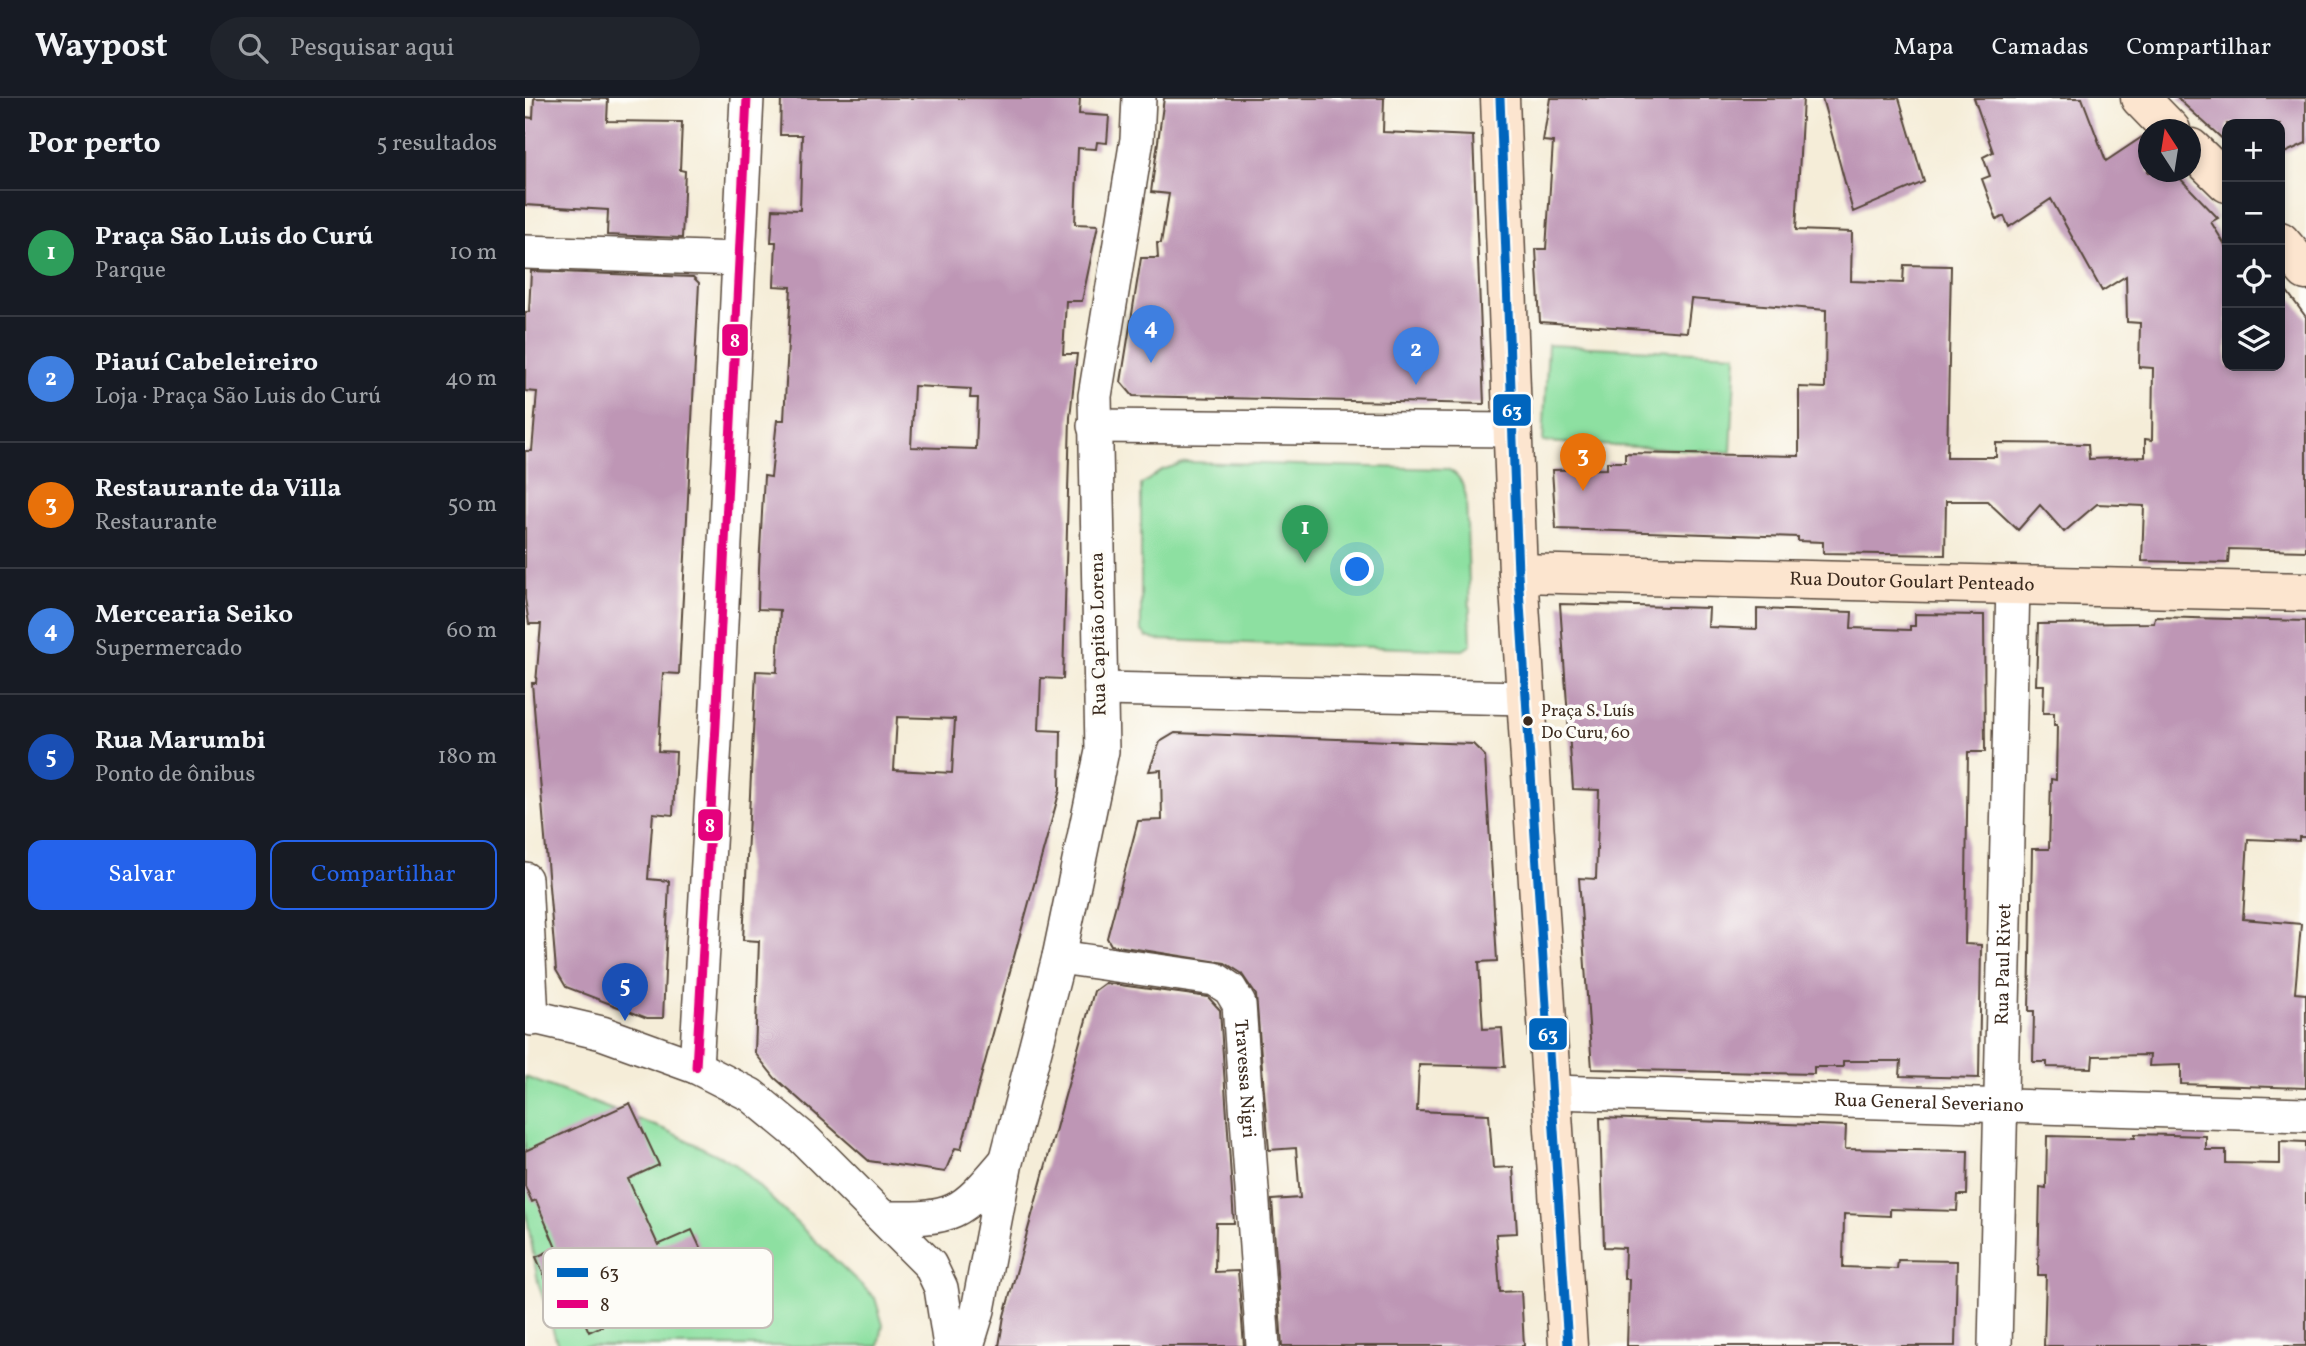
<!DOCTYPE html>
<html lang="pt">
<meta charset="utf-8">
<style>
:root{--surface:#171b24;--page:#20242c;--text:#f1f3f6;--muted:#9ea1a6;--line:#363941;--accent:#2563eb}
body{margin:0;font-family:Vollkorn,serif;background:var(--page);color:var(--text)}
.controls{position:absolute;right:21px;top:21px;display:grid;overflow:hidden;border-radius:14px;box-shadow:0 4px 10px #0003}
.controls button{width:63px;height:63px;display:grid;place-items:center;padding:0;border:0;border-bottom:2px solid var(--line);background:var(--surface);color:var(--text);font:35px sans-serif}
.compass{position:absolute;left:1613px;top:21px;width:63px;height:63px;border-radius:50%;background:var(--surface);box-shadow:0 4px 10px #0003;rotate:348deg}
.you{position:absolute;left:833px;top:472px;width:24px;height:24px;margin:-18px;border:5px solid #fff;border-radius:50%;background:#1a73e8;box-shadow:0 0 0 10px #1a73e833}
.badge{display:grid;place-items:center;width:46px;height:46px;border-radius:50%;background:var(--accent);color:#fff;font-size:23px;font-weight:700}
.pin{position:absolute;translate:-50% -58px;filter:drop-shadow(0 2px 4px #0008)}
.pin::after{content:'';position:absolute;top:37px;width:24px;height:21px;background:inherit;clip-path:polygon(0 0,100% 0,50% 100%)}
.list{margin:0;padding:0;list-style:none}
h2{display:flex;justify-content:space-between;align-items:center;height:91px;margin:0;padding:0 28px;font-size:30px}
h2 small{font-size:23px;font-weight:400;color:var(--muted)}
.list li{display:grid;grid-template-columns:46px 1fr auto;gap:21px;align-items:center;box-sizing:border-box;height:126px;padding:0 28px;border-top:2px solid var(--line)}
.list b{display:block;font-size:26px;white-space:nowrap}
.list p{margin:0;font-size:23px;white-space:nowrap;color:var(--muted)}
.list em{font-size:23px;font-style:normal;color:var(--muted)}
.actions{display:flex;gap:14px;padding:21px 28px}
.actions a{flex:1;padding:16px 0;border:2px solid var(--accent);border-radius:14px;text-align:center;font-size:24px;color:var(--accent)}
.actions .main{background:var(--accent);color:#fff}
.icon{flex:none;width:38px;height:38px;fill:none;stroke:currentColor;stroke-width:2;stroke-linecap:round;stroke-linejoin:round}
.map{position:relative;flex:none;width:1781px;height:1248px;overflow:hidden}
header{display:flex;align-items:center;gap:42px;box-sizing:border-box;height:98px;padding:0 35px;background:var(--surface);border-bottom:2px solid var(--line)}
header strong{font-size:33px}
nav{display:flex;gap:38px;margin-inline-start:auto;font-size:24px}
.search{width:490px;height:63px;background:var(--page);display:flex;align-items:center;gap:18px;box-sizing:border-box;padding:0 24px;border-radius:38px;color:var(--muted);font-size:26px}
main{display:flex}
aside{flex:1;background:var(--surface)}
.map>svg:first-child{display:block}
.green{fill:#8de0a1;stroke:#648560;stroke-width:2}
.building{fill:#be96b5;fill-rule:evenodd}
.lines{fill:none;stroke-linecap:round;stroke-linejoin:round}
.street-casing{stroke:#57473a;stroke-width:36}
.secondary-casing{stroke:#57473a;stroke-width:41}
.street{stroke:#fff;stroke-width:33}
.secondary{stroke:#fce5cf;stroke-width:38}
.bus-1-casing{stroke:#fdfcf7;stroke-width:14}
.bus-2-casing{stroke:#fdfcf7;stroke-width:14}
.bus-1{stroke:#0065bd;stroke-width:9}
.bus-2{stroke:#e5007d;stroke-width:9}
.bus-dot{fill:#3b2a1e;stroke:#fdfcf7;stroke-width:2.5}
.labels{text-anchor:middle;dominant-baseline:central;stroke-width:7;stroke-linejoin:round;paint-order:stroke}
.bus-label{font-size:17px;fill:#3b2a1e;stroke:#fdfcf7;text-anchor:start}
.street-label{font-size:19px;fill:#3b2a1e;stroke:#fdfcf7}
.key{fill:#fdfcf7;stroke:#c3bdb6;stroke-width:2}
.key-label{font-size:19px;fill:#3b2a1e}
.line-badge{stroke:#fdfcf7;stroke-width:2.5}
.badge-label{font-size:19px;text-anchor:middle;font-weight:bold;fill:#fff}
</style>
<header>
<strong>Waypost</strong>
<div class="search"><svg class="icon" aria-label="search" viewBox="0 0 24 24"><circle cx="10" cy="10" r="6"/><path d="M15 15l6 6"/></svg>Pesquisar aqui</div>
<nav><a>Mapa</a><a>Camadas</a><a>Compartilhar</a></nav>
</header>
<main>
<aside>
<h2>Por perto<small>5 resultados</small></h2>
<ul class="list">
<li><span class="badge" style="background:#2e9e5b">1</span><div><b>Praça São Luis do Curú</b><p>Parque</p></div><em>10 m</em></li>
<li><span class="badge" style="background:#3f7fe0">2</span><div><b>Piauí Cabeleireiro</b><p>Loja · Praça São Luis do Curú</p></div><em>40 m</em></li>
<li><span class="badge" style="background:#e8710a">3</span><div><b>Restaurante da Villa</b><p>Restaurante</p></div><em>50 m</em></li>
<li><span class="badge" style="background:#3f7fe0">4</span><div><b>Mercearia Seiko</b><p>Supermercado</p></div><em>60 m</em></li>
<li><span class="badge" style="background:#1a4fb4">5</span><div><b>Rua Marumbi</b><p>Ponto de ônibus</p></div><em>180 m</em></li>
</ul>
<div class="actions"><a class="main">Salvar</a><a>Compartilhar</a></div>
</aside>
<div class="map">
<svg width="1781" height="1248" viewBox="0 0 1781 1248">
<rect width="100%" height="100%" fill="#fdfcf7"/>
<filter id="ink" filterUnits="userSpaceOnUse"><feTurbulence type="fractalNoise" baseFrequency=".0143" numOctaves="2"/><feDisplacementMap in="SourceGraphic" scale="14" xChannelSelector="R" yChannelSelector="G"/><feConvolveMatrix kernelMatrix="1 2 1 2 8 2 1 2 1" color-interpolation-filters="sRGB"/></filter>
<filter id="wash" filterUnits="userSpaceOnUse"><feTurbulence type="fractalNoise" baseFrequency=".00686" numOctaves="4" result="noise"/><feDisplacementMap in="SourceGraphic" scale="28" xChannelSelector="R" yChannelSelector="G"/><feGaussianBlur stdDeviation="1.57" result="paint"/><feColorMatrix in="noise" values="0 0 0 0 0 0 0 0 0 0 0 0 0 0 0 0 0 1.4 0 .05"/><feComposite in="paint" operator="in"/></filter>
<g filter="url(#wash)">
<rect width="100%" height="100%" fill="#f5edd8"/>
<path class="green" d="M 1023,247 L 1211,256 L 1206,354 L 1018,344 Z
M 661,364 L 922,371 C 935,377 937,384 941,398 L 946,547 L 938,552 L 631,542 L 622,539 L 616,532 L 616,387 L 637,372 Z
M 0,979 L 141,1032 L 209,1065 L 350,1200 L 358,1227 L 354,1248 L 33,1248 L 13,1184 L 0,1108 Z"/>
<g id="blocks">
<path class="building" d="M 9,0 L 83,1 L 82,23 L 157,24 L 155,72 L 160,73 L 157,140 L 82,137 L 83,112 L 0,107 L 0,19 L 8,20 Z
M 256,0 L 555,0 L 554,16 L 584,18 L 582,45 L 572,44 L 571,51 L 553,50 L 550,126 L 573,127 L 557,203 L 541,203 L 538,256 L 552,256 L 545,319 L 538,581 L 516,580 L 514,632 L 536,633 L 535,692 L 436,1051 L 430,1050 L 420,1074 L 344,1063 L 250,980 L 230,955 L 234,843 L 218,842 L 231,573 L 252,574 L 255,512 L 233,511 L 234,470 L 239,378 L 246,379 L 252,322 L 259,322 L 266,189 L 249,188 L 251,144 L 246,144 L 248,111 L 275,112 L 277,37 L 255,37 ZM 389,288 L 446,291 L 445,300 L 453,300 L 451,351 L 386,349 ZM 372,619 L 430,621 L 427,675 L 369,672 Z
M 639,0 L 859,0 L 858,34 L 948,38 L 959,306 L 608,298 L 596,284 L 616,160 L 633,160 L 632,145 L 636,145 L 644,96 L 626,94 Z
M 1025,0 L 1278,0 L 1271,132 L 1327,134 L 1326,183 L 1378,185 L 1379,167 L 1426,168 L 1422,359 L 1471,359 L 1471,345 L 1563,346 L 1564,361 L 1620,359 L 1620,341 L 1627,342 L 1628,270 L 1614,269 L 1615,225 L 1602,224 L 1601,178 L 1577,193 L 1526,101 L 1484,129 L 1479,118 L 1472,122 L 1457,81 L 1465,78 L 1458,59 L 1468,54 L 1449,0 L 1557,0 L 1581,63 L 1620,37 L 1623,40 L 1623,74 L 1649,74 L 1693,120 L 1686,124 L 1702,150 L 1702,268 L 1755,268 L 1755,184 L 1781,219 L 1781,453 L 1704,451 L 1703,465 L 1617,463 L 1619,408 L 1572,406 L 1539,434 L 1515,407 L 1493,432 L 1462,403 L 1421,403 L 1420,457 L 1298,455 L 1298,444 L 1273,443 L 1273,439 L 1031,431 L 1027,372 L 1082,371 L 1082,364 L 1100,364 L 1100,355 L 1274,358 L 1274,289 L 1300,290 L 1301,212 L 1166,201 L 1162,234 L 1015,224 L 1011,151 L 1021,151 L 1028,44 L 1018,43 Z
M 1297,0 L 1374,0 L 1399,84 L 1328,114 Z
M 1652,0 L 1781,0 L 1781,45 L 1755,57 L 1755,26 L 1702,26 L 1702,45 Z
M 6,173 L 168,179 L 174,185 L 154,576 L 138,575 L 133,653 L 151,654 L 148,717 L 128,715 L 123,781 L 144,783 L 138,920 L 122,920 L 41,889 L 31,872 L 7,585 L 11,585 L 16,526 L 4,526 L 0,501 L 0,353 L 7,353 L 12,294 L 0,293 L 0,214 L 4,214 Z
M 1035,506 L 1184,510 L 1183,529 L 1232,531 L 1232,511 L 1327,514 L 1326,530 L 1385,532 L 1385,528 L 1390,528 L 1390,516 L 1459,517 L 1460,654 L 1443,654 L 1440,846 L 1456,847 L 1454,980 L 1375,978 L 1376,963 L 1318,963 L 1318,969 L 1289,969 L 1289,976 L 1067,971 L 1054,780 L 1071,781 L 1074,692 L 1048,691 Z
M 1630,519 L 1781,523 L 1781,739 L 1774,739 L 1774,743 L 1723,741 L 1718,821 L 1776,826 L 1770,895 L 1781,896 L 1781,990 L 1656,986 L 1656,967 L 1624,968 L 1625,957 L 1568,958 L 1567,970 L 1522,969 L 1522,964 L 1508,964 L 1509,913 L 1504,913 L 1507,751 L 1524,751 L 1526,681 L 1531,682 L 1532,627 L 1529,627 L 1529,615 L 1518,615 L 1519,587 L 1511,587 L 1513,526 L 1629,525 Z
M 650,635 L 948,646 L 960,658 L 972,863 L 954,864 L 958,931 L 977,930 L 980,969 L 894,967 L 892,1013 L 964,1016 L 968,1070 L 988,1069 L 992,1135 L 971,1136 L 975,1194 L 996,1193 L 999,1248 L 757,1248 L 747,1102 L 775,1100 L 771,1050 L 744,1052 L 731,897 L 716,875 L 700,865 L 586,847 L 582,840 L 613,723 L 637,722 L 636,672 L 624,673 L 635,644 Z
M 580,885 L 683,899 L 695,912 L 709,1125 L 691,1125 L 690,1174 L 713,1173 L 719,1248 L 474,1248 L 479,1218 L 569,893 Z
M 105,1005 L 134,1067 L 103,1081 L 133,1147 L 167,1132 L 188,1177 L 64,1234 L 46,1193 L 29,1200 L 11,1159 L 31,1150 L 11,1102 L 7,1104 L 0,1088 L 0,1053 Z
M 1075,1020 L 1321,1028 L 1320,1051 L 1443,1053 L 1442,1097 L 1433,1097 L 1432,1113 L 1365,1111 L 1365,1118 L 1319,1116 L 1318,1169 L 1372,1171 L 1373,1162 L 1432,1163 L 1430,1248 L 1102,1248 L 1104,1181 L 1099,1181 L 1100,1150 L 1079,1149 Z
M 1610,1036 L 1681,1038 L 1681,1052 L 1701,1052 L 1701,1065 L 1755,1066 L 1755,1043 L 1781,1044 L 1781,1248 L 1519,1248 L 1521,1177 L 1513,1177 L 1515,1089 L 1521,1090 L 1522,1038 L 1610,1040 Z"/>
</g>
</g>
<g filter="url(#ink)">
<use href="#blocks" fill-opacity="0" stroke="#57473a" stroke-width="2"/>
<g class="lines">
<g class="street-casing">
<g id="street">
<path d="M 0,154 L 214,161"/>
<path d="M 569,328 L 987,332"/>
<path d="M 576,591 L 1002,600"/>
<path d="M 0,781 L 7,921"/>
<path id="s1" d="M 534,859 L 690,881 L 705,891 L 714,906 L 738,1248"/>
<path d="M 0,917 L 77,935 L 171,969 L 226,997 L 278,1040 L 405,1167 L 416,1190 L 425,1248"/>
<path d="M 171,969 L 191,627 L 222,0"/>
<path id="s2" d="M 1028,994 L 1781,1017"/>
<path d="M 360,1120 C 429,1121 435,1117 479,1065"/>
<path d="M 442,1248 L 453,1212 L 481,1064 L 534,859 L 577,653 L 570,298 L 612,41 L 614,0"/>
<path id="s3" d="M 1470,1248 L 1488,486"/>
</g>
</g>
<g class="secondary-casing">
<g id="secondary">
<path d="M 975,0 L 993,475 L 1043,1248"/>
<path d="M 1615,0 L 1646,32"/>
<path d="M 1666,50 L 1702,85"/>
<path d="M 1755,143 L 1781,173"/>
<path id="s4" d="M 993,475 L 1781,494"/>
</g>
</g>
<use href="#street" class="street"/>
<use href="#secondary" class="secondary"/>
<g class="bus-1-casing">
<path id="bus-1" d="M 975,0 L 993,475 L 1043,1248"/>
</g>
<g class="bus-2-casing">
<path id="bus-2" d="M 171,969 L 191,627 L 222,0"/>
</g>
<use href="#bus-1" class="bus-1"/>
<use href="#bus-2" class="bus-2"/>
</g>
</g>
<circle class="bus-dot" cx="1003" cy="623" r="6"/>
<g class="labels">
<g class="bus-label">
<text x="1016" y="613">Praça S. Luís<tspan x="1016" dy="22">Do Curu, 60</tspan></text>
</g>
<g class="street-label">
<text stroke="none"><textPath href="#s4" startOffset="394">Rua Doutor Goulart Penteado</textPath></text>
<text transform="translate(574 536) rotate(-91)">Rua Capitão Lorena</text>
<text stroke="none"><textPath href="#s3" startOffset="382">Rua Paul Rivet</textPath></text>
<text stroke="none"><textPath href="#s1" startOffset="268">Travessa Nigri</textPath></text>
<text stroke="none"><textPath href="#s2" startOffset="376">Rua General Severiano</textPath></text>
</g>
</g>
<rect x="18" y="1150" width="230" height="80" rx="10" class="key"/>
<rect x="32" y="1170" width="31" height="9" fill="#0065bd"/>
<rect x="32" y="1202" width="31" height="8" fill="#e5007d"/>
<g class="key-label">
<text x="75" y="1181">63</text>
<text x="75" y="1213">8</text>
</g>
<g class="line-badge">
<rect x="196" y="225" width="28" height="34" rx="7" fill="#e5007d"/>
<rect x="967" y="295" width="40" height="34" rx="7" fill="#0065bd"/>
<rect x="172" y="710" width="27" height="34" rx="7" fill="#e5007d"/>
<rect x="1003" y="919" width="40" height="34" rx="7" fill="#0065bd"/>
</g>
<g class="badge-label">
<text x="210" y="249">8</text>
<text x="987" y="319">63</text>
<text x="185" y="734">8</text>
<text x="1023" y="943">63</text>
</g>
</svg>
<div class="controls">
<button>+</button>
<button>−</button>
<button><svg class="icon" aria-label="locate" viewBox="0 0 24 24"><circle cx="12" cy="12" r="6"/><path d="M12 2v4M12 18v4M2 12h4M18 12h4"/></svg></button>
<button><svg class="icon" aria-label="layers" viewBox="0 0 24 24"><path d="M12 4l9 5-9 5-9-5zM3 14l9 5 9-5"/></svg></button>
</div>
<svg class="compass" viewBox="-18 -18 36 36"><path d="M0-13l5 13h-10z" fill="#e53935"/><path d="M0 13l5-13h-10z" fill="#9ea1a6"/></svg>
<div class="you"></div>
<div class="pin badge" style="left:780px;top:465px;background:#2e9e5b">1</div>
<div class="pin badge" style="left:891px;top:287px;background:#3f7fe0">2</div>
<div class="pin badge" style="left:1058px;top:393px;background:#e8710a">3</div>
<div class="pin badge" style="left:626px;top:265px;background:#3f7fe0">4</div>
<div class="pin badge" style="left:100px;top:923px;background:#1a4fb4">5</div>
</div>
</main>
